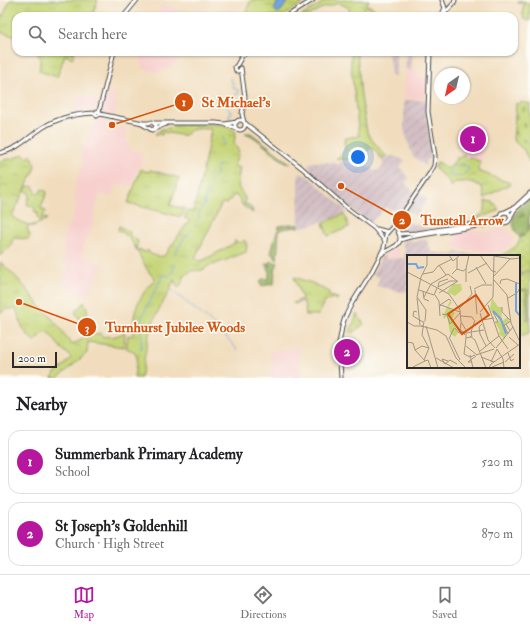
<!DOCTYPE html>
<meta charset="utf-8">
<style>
:root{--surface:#fff;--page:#f2f2f2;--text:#202124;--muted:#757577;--line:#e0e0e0;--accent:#b5179e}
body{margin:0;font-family:"IM FELL Double Pica",serif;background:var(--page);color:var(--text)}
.compass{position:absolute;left:434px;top:68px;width:36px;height:36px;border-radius:50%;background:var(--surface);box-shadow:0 1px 3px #0004;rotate:214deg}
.scale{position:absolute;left:12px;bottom:10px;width:45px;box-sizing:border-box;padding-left:4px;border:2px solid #2b2b2b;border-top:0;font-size:11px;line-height:14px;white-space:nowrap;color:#2b2b2b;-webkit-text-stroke:3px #fdfcf7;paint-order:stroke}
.you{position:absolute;left:358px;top:157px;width:14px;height:14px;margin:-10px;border:3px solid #fff;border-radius:50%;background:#1a73e8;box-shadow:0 0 0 6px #1a73e833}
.badge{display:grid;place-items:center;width:26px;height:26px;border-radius:50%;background:var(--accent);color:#fff;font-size:13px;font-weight:700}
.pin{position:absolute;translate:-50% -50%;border:2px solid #fff;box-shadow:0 1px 4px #0006}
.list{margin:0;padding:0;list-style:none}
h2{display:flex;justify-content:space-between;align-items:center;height:52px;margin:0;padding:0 16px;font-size:17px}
h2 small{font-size:13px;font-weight:400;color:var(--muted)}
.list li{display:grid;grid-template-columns:26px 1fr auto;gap:12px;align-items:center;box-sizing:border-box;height:64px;margin:0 8px 8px;padding:0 8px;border:1px solid var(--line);border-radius:12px}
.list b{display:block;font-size:15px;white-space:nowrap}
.list p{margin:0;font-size:13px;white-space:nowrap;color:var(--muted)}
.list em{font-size:13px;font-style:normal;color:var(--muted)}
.icon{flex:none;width:22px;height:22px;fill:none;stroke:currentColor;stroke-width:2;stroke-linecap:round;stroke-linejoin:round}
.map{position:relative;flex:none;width:530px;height:378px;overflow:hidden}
.search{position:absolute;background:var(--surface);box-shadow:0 1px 3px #0004;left:12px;right:12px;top:12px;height:44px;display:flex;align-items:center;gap:10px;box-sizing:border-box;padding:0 14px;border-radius:12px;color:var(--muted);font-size:15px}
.sheet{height:196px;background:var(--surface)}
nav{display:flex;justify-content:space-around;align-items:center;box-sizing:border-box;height:56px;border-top:1px solid var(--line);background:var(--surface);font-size:11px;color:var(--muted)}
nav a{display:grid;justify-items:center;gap:2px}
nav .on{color:var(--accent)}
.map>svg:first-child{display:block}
.built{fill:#f7d0cd}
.industrial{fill:url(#industrial-furrows)}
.grass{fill:url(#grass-dots);stroke:#788050}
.forest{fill:url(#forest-firs);stroke:#647049}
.cemetery{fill:url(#cemetery-stones);stroke:#788050}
.park{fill:url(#park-tufts);stroke:#788050}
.pitch{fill:#c5d476;stroke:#788050}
.water{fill:#74a4de;stroke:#506884}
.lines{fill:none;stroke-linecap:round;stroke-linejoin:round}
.stream{stroke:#74a4de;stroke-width:1}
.major-casing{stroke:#494641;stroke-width:5}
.major{stroke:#fff;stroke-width:3}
.inset-river{fill:none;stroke:#74a4de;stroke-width:2}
.inset-road{fill:none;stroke:#a29683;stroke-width:1}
.view{fill:#d5540f;fill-opacity:0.15;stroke:#d5540f;stroke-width:2}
.inset-edge{fill:none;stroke:#2b2b2b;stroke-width:2}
.leader{fill:none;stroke:#d5540f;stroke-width:1.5}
.callout-dot{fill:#d5540f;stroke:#fdfcf7;stroke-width:1.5}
.mark-label{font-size:12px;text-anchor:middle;font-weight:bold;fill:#fff}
.callout-label{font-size:14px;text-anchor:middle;font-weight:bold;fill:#d5540f;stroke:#fdfcf7;stroke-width:3;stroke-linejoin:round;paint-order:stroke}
</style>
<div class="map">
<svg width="530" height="378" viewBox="0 0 530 378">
<defs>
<pattern id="industrial-furrows" width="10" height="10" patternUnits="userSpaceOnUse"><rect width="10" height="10" fill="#d2bec3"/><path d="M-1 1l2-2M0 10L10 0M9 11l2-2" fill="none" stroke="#b4a3a8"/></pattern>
<pattern id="grass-dots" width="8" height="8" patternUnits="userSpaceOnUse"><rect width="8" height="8" fill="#c5d476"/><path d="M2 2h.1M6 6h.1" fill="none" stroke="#a9b666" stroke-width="1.8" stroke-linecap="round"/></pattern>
<pattern id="forest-firs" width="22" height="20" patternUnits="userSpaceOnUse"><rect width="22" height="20" fill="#9cb667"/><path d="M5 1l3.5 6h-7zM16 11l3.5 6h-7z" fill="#7f9455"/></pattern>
<pattern id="cemetery-stones" width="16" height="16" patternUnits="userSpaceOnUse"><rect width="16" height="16" fill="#c5d476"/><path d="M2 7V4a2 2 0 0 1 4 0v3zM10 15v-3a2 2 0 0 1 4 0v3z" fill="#a9b666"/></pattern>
<pattern id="park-tufts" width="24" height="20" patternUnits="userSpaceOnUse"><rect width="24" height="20" fill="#c5d476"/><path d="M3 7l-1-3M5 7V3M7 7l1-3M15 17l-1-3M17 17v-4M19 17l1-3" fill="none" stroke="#a9b666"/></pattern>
</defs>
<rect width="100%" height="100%" fill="#fdfcf7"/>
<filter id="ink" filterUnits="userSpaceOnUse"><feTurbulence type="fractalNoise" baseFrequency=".025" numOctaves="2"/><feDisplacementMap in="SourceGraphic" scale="8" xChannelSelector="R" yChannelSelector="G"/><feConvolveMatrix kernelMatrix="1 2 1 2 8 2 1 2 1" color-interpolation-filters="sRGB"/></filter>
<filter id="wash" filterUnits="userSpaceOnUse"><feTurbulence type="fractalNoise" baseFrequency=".012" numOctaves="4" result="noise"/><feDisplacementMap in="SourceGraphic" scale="16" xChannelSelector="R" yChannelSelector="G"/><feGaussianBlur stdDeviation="0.9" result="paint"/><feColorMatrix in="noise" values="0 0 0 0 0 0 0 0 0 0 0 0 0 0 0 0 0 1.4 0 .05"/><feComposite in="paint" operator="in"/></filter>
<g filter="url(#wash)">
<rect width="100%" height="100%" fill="#f1ddbd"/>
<path class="built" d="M 161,4 L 182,11 L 183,16 L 159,16 Z
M 141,52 L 182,52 L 174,65 L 157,72 L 142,69 Z
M 406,69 L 418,70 L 418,77 L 427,77 L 426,99 L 404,98 Z
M 107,93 L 116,94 L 115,116 L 103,113 L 101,111 Z
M 86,96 L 101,100 L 94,111 L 76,113 L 74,99 Z
M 102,117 L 106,118 L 105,130 L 117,132 L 119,126 L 126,127 L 125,133 L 129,150 L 144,153 L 131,186 L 119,184 L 113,191 L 111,197 L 99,195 L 90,235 L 86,237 L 82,255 L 87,259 L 104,264 L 87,297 L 63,284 L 63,280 L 69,266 L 63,263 L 63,242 L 64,234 L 71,221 L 76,205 L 74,194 L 77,179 L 83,163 L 81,153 L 97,118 Z
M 479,123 L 485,127 L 483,143 L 485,149 L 481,162 L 470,157 L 468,159 L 466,159 L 455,146 Z
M 470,229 L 485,232 L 500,229 L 508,231 L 513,235 L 514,239 L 511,244 L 503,251 L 489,253 L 458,248 L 455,243 L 455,232 Z
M 397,248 L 400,251 L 401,258 L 387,259 L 384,255 L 390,250 Z
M 298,347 L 302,378 L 270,378 L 268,370 L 273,369 L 272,361 L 269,351 L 285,350 Z"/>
<path class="industrial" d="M 388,52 L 396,52 L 396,76 L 391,76 Z
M 407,52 L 413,52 L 411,70 L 405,69 Z
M 404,100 L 426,100 L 426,120 L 427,121 L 433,158 L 426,160 L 425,166 L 412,155 L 404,129 Z
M 389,156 L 394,156 L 402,159 L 405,161 L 400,167 L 409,178 L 405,183 L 414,192 L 399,216 L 392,209 L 388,209 L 386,207 L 378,216 L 370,223 L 347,206 L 317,177 L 308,165 L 310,163 L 313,162 L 333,162 L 338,165 L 341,162 L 363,163 L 370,168 L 373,169 L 373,171 L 380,170 L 384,164 L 381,161 Z
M 300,173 L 309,177 L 348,212 L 310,226 L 299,227 L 298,185 L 298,178 Z
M 418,193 L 427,199 L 416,216 L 407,210 Z
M 400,220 L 405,222 L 432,228 L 407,233 L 401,232 L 398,229 L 398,226 Z
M 411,239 L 414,242 L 426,239 L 432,252 L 451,254 L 458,252 L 484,256 L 408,256 L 408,291 L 402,292 L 376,286 L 380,278 L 373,274 L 381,258 L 384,255 L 387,259 L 404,258 L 405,251 L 402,242 Z"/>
<path class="grass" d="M 28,186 L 34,187 L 36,193 L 39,194 L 42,189 L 47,192 L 41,208 L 46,211 L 41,219 L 43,217 L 47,219 L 34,226 L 30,226 L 37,224 L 40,220 L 37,217 L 38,213 L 34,211 L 35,208 L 27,204 L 30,194 L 25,191 Z
M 485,201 L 493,202 L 498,208 L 498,211 L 471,221 C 480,214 487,215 485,201 Z
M 530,224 L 530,271 L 523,272 L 520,276 L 519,256 L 500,256 C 507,252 520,246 520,238 L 525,235 Z
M 530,273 L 530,332 L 519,337 L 519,291 L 526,290 L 527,320 L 529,320 L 527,289 L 519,290 L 519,278 L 524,274 Z
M 357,314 L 364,324 L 352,334 L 350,332 Z"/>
<path class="forest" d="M 245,133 L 251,133 L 291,164 C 272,158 263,139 245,133 Z
M 530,199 L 530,217 L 529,218 C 530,225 528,235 520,238 C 506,219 515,212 530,199 Z
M 290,224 L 299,225 L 299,227 L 282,229 L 279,231 L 277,260 L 271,253 L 276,234 L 279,228 L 278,227 L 279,226 Z
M 271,261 L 278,263 L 275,270 L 274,284 L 261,286 L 260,282 L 262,279 L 268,279 C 270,274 269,269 266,264 Z"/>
<path class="cemetery" d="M 521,102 L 530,104 L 530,164 L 524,150 L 513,140 L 516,103 L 520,104 Z"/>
<path class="park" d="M 10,0 L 98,0 L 92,16 L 16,16 L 16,37 L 0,32 L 0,16 L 3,16 Z
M 251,0 L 308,0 L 283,16 L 244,16 Z
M 327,0 L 369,0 L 367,4 L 381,13 L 380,15 L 366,6 L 360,16 L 350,16 L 349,8 L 339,3 L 320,9 L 308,16 L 301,16 Z
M 519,0 L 526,2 L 528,4 L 530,3 L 530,21 L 523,19 L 524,16 L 522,15 L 524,3 L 518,3 Z
M 39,52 L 43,53 L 44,52 L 75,52 L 72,58 L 65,55 L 57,77 L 39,71 L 40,66 L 40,57 L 37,54 Z
M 351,52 L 357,52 L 361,96 L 367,132 L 372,140 L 386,156 L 382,159 L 372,147 L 365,152 L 364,160 L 336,159 L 345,151 L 344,138 L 359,136 L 351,66 Z
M 210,124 C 219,125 229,126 236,132 L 234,143 L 239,152 L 234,166 L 240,168 C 239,173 238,179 238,184 C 238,193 249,196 244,204 L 248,204 L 252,209 L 253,213 L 243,206 L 237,196 L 234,195 L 227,204 L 222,203 L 195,258 L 199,261 L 204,260 L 235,243 L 235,240 L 237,243 L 239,241 L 241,243 L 244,240 L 246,242 L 247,246 L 246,252 L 213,265 L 211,264 L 203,270 L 190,271 L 190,272 C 181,277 184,283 178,288 L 174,280 C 169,294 160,306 154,320 C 146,338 145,359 141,378 L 134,378 L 137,357 L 133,351 L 126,348 L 128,335 L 132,336 C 135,329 132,324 134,317 C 136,302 145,290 155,279 C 140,265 136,237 118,230 L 119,226 L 130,232 L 129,234 L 133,238 L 137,240 L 138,243 L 136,247 L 138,250 L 146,252 L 148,250 L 149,253 C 155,256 158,257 164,256 L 189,221 L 189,220 L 184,218 L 187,211 L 193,212 L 203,171 L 211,129 C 201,129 190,127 185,135 L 180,135 L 163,132 L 162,135 L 155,134 L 162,129 L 170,128 L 172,126 Z
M 24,154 L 27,158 L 31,155 C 34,161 36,164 34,171 L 12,216 L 14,218 L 30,226 L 27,228 L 30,236 L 28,239 L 13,238 L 10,248 L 5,251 L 0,256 L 0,161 L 14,158 Z
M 463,155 L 467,159 L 470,157 L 481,162 L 478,171 L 510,183 L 511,185 L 504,187 L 484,198 L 482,187 L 472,182 L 456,182 L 451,187 L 449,185 L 450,183 C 445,177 440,174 435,168 L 436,163 L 439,162 L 446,169 L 455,161 L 456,158 L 459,158 Z
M 141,169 L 144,171 L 149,172 L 150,170 L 179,178 L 170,205 L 185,209 L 181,217 L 128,203 Z
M 0,262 C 8,269 16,276 22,284 C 29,291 34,299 40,306 C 52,318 63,330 71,345 L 87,337 L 87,336 L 100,333 L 103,337 L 108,336 L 112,337 L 125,333 L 124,347 L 88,342 L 87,353 L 58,378 L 52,378 L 55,373 L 64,366 L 71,358 C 69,354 65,352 62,349 C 56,343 53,336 46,331 L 35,342 C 22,331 21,324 16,309 L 6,309 L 0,313 Z
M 294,277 L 312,283 L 329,292 L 329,296 L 338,298 L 337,300 L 332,298 L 322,304 L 323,306 L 320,308 L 321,310 L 319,315 L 306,315 L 305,307 L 303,301 L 294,304 L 293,303 L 302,299 Z
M 84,302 C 90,313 87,315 84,326 L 75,312 Z"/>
<path class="pitch" d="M 344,214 L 349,227 L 328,236 L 323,223 Z"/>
<path class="water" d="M 276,0 L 280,0 L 282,2 L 284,0 L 289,0 L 281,11 L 277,13 L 274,9 L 277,4 Z"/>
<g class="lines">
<path class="stream" d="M 230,78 L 233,84 L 233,88 L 238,90 L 239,93 L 235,95
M 228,108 L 232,113 L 228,115 L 231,119 L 229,121
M 223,137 L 224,145
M 449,174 L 449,171 L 453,166 L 464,164 L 469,168 C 465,176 459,178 452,176
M 209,182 L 216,175 L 216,169 L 218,167 L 218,164
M 244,199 L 244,202
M 247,206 L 252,211
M 196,221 L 199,218 L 199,212 L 204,205 L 206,194 L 210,191
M 175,254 L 184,238 L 191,231
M 171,274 L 173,271 L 175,265
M 170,288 L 175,293 L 212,323 L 231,342 L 237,350
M 140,351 C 144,342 139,330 141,319 L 163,275 L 166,274 L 168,277 L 170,275"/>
</g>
</g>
<g filter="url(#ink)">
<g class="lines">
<g class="major-casing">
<path id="major" d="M 442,0 L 445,8 L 443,12
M 124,16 L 137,0
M 287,16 L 313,0
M 442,16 L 454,3 L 455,0
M 237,65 L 242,56 L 247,52
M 237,65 L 235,67 L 236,71 L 239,71 L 241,68
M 241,68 L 245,97 L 242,114 L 244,122
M 99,111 L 114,52
M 95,113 L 97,116 L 100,114 L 143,123 L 149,123 L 152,122 L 156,125 L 155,128
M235 125a5 5 0 1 1 10 0a5 5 0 1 1-10 0Z
M 154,123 L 216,123 L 224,124 L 237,129
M 245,123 L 302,168 L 347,208 L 374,228 L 384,240
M 142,124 L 152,130 L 166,124
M 225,124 L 237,122
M 0,153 C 19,149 27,138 42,128 C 59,117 76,114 95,113 L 98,111 L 100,112 L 100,114
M 505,212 L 515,207 L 530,193
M 511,216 L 515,209 L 530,196
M 377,229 L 388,232
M 399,234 L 417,233 L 492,221 L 500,217 L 501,213 L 505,212 L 509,213 L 511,218 L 508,222 L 504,223 L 501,221 L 500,217
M 400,240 L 410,237 L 502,222
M 382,254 C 387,249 401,247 400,238 C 400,232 396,232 396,223
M 341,378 L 339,344 L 342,327 L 345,317 L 352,303 L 371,273 L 384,248 L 386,234 L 396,223 L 430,173 L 434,166 L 435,156 L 428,112 L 430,52"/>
</g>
<use href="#major" class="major"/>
</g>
</g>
<g transform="translate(407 255)">
<rect width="113" height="113" fill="#f1ddbd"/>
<path d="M 43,46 L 45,48 L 41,52 L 48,58 L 45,63 L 51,78 L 48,82 L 43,78 L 40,61 L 37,64 L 36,61 Z" fill="#c5d476"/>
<path d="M 46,29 L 54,29 L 55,35 L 48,41 L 40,37 ZM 85,43 L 91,52 L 95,52 L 94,68 L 100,62 L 103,66 L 97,69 L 100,77 L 98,84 L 92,79 L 93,76 L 88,67 L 92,67 L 89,58 L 85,57 L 86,60 L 83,53 Z" fill="#c5d476"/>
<path class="inset-river" d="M 0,9 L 9,9 L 11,13 L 17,12M 109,28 L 109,56 L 113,61M 86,56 L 94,64 L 99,79"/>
<path class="inset-road" d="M 42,0 L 46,6 L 53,0M 73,0 L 85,16 L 89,17M 87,1 L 105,4 L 113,3M 32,10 L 39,20M 69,12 L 79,29M 50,14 L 56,16 L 59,14 L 59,27M 59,14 L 62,0M 0,17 L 42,39 L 53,55 L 54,67 L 59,75M 61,18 L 80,8M 16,19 L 26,17 L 31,11 L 45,4M 45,19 L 50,14 L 50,3M 87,21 L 103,4M 87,25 L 100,40 L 104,68 L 113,87M 24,29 L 41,19 L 50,26M 93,29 L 94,25 L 100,24 L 113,29M 31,32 L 43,26 L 50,26M 31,32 L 32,27 L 41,24M 67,34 L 75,30 L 85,30M 12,35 L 27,40 L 30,33M 68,35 L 70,59M 16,36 L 17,44 L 22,46M 32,38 L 51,26M 28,40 L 32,46 L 33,61M 17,42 L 24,29M 86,42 L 87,0M 10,43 L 13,70M 101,43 L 110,38 L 113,33M 33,50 L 42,44 L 44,46M 81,50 L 92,81 L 101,94M 32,52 L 34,50 L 53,57M 95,52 L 95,57 L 103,65M 52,54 L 65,39 L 63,31M 10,57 L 7,56 L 6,61 L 16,67M 73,57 L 86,42M 86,57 L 91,67 L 88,67M 73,58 L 81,85 L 88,93M 35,59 L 40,60 L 43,69M 54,61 L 65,62 L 67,65M 75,65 L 87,63M 17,66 L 15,80 L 22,93 L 17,105M 18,66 L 19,55 L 10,42 L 14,22 L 20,10 L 20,0M 0,67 L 7,71 L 16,71M 54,68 L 53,74 L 58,80M 43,69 L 53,58M 75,69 L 72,72 L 73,79 L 79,91M 99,69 L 97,70 L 101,79M 14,71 L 30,75 L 39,81 L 49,103 L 59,113M 19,71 L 31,113M 48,73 L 52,78 L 59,76 L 59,83M 103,76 L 99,69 L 104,66M 60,78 L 64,77 L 68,65M 63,81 L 68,85 L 79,113M 65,82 L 64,77 L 77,75M 102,82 L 111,90M 42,84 L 47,73M 43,84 L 53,105M 0,87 L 6,88 L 8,95M 59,91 L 70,100M 89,93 L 106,72M 90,94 L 96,104 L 97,113M 8,95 L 15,91 L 22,93M 8,95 L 18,106 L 21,105 L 24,113M 73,96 L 92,81M 101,98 L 104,106 L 107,104M 57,99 L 59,83 L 64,82M 57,99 L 63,102 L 68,100M 63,100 L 66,113M 69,100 L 87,94M 74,102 L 87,107M 29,103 L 47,113M 64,107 L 61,107 L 69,101M 84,107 L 90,94M 98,107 L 107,99M 38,109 L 43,105 L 50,109M 38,109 L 35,104 L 41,106M 6,112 L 18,106M 82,113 L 84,109 L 113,89M 83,113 L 97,107"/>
<path class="view" d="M 69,40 L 82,60 L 55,79 L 41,59 Z"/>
<rect width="113" height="113" class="inset-edge"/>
</g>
<path class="leader" d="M112 125L184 102M341 186L402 220M19 302L87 327"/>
<g class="callout-dot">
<circle cx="112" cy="125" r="4"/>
<circle cx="341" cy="186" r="4"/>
<circle cx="19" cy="302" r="4"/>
<circle cx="184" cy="102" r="10"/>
<circle cx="402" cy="220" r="10"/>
<circle cx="87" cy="327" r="10"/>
</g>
<g class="mark-label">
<text x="184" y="106">1</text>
<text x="402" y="224">2</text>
<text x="87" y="332">3</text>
</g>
<g class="callout-label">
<text x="236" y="107">St Michael's</text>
<text x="462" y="225">Tunstall Arrow</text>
<text x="175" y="332">Turnhurst Jubilee Woods</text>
</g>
</svg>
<svg class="compass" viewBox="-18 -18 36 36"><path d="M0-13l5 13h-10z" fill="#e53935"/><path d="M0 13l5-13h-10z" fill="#757577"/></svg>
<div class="scale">200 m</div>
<div class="you"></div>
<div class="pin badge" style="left:473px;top:139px">1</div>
<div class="pin badge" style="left:347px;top:352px">2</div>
<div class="search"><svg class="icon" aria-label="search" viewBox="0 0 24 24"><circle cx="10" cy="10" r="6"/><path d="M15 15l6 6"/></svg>Search here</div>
</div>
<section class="sheet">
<h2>Nearby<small>2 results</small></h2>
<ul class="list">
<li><span class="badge">1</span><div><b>Summerbank Primary Academy</b><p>School</p></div><em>520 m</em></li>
<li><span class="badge">2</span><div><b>St Joseph's Goldenhill</b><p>Church · High Street</p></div><em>870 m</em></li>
</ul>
</section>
<nav>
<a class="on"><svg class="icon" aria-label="map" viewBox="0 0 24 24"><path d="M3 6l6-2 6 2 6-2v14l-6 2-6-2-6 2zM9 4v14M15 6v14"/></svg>Map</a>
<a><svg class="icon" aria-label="directions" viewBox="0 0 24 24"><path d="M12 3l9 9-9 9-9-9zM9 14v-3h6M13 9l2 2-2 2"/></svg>Directions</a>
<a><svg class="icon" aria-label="saved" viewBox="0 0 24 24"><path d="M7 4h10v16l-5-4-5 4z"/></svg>Saved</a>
</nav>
